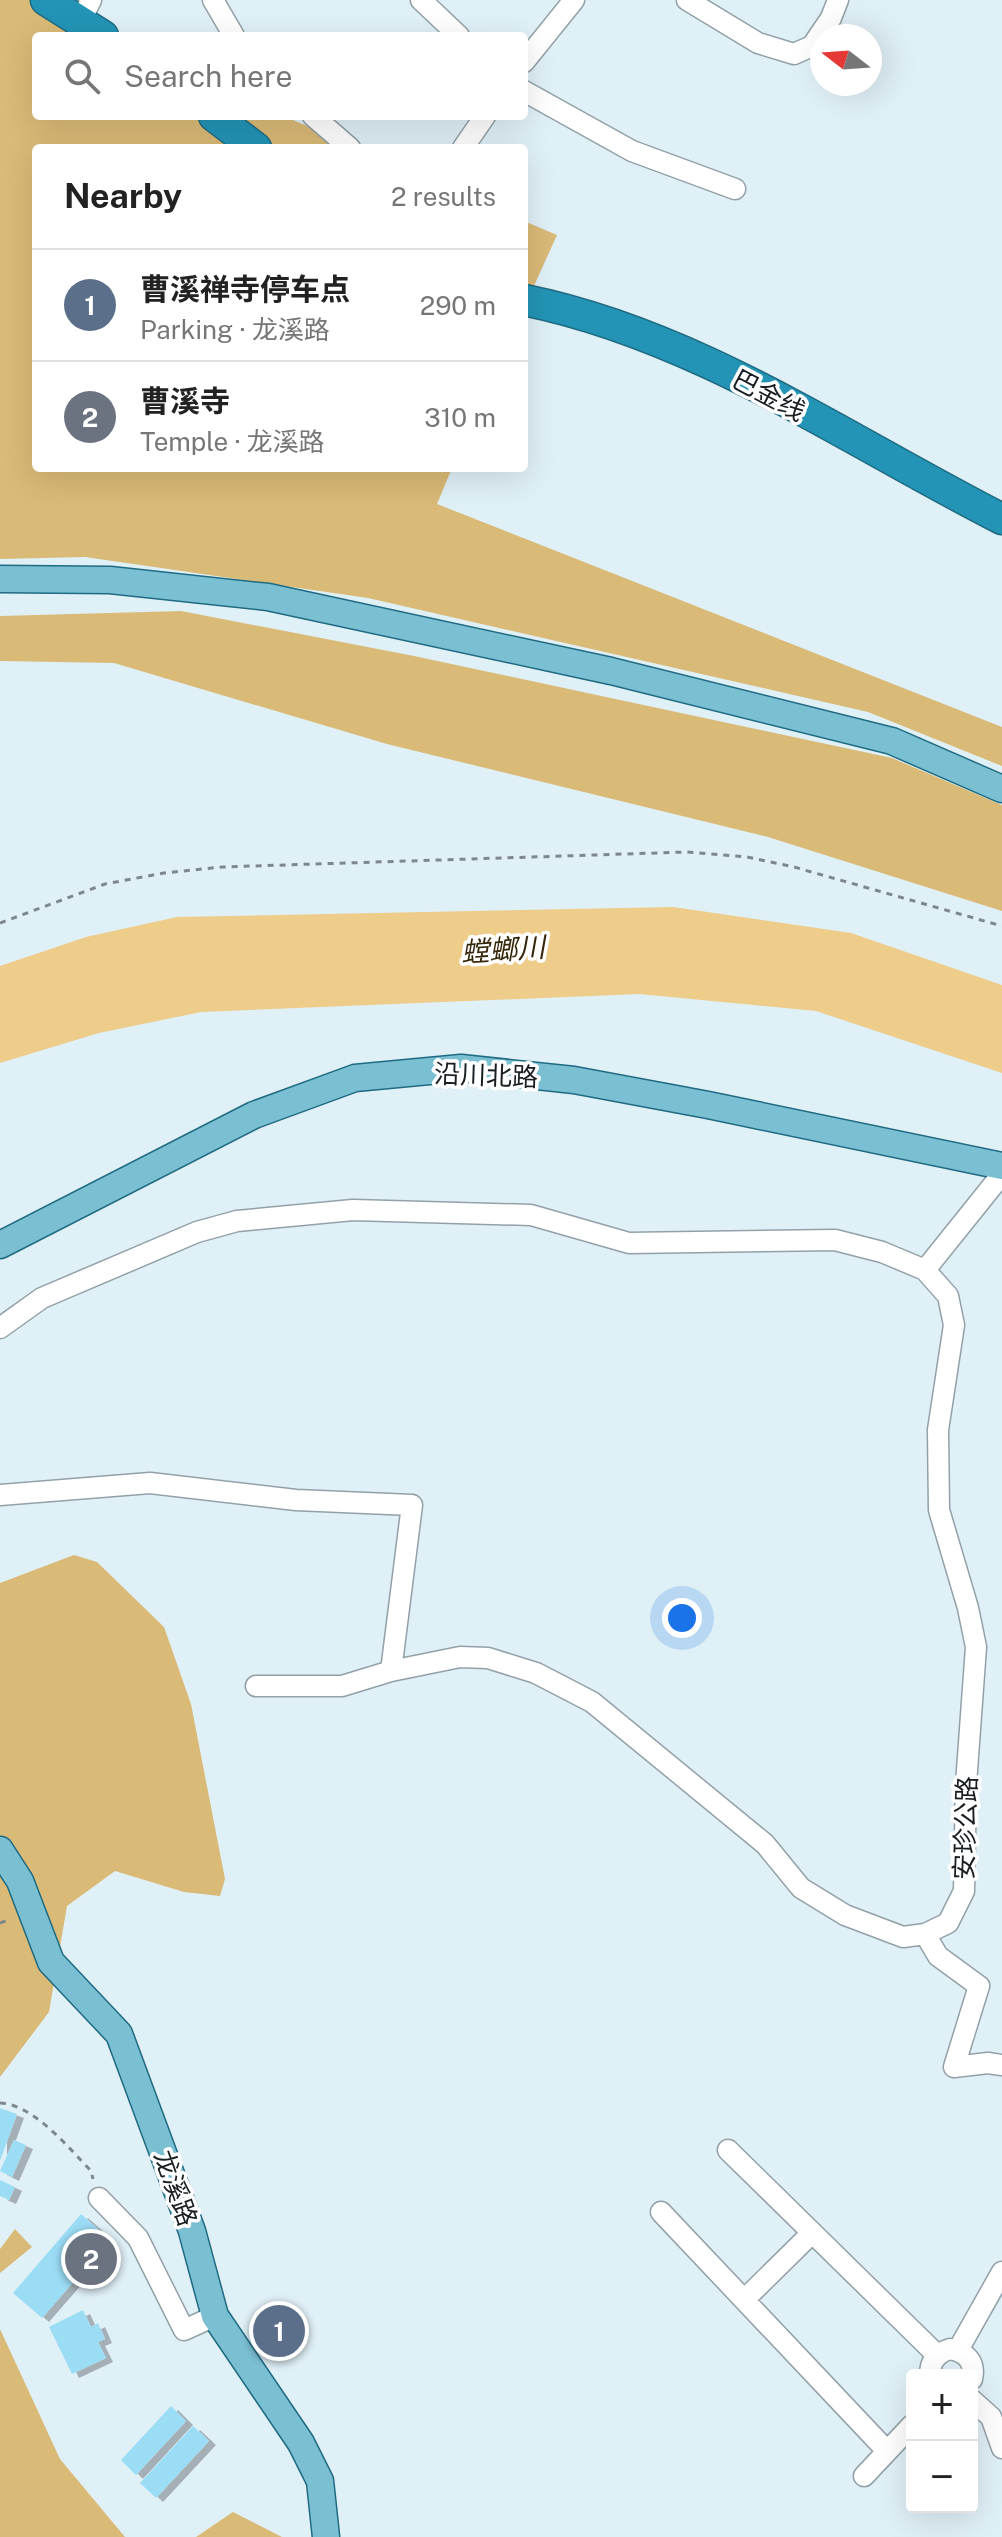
<!DOCTYPE html>
<meta charset="utf-8">
<style>
:root{--surface:#fff;--page:#f6f6f6;--text:#222;--muted:#767676;--line:#e0e0e0;--accent:#ea580c}
body{margin:0;font-family:"Public Sans","Noto Sans SC",sans-serif;background:var(--page);color:var(--text)}
.controls{position:absolute;right:24px;bottom:24px;display:grid;overflow:hidden;border-radius:8px;box-shadow:0 8px 32px #0002}
.controls button{width:72px;height:72px;display:grid;place-items:center;padding:0;border:0;border-bottom:2px solid var(--line);background:var(--surface);color:var(--text);font:40px sans-serif}
.compass{position:absolute;left:810px;top:24px;width:72px;height:72px;border-radius:50%;background:var(--surface);box-shadow:0 8px 32px #0002;rotate:287deg}
.you{position:absolute;left:682px;top:1618px;width:28px;height:28px;margin:-20px;border:6px solid #fff;border-radius:50%;background:#1a73e8;box-shadow:0 0 0 12px #1a73e833}
.badge{display:grid;place-items:center;width:52px;height:52px;border-radius:50%;background:var(--accent);color:#fff;font-size:26px;font-weight:700}
.pin{position:absolute;translate:-50% -50%;border:4px solid #fff;box-shadow:0 2px 8px #0006}
.list{margin:0;padding:0;list-style:none}
h2{display:flex;justify-content:space-between;align-items:center;height:104px;margin:0;padding:0 32px;font-size:34px}
h2 small{font-size:26px;font-weight:400;color:var(--muted)}
.list li{display:grid;grid-template-columns:52px 1fr auto;gap:24px;align-items:center;box-sizing:border-box;height:112px;padding:0 32px;border-top:2px solid var(--line)}
.list b{display:block;font-size:30px;white-space:nowrap}
.list p{margin:0;font-size:26px;white-space:nowrap;color:var(--muted)}
.list em{font-size:26px;font-style:normal;color:var(--muted)}
.icon{flex:none;width:44px;height:44px;fill:none;stroke:currentColor;stroke-width:2;stroke-linecap:round;stroke-linejoin:round}
.map{position:relative;flex:none;width:1002px;height:2537px;overflow:hidden}
.search{position:absolute;background:var(--surface);box-shadow:0 8px 32px #0002;left:32px;top:32px;width:496px;height:88px;display:flex;align-items:center;gap:20px;box-sizing:border-box;padding:0 28px;border-radius:8px;color:var(--muted);font-size:30px}
.panel{position:absolute;background:var(--surface);box-shadow:0 8px 32px #0002;left:32px;top:144px;width:496px;height:328px;border-radius:8px}
.map>svg:first-child{display:block}
.forest{fill:#daba77}
.water{fill:#eecc89}
.building{fill:#9cddf6;filter:url(#shadow)}
.lines{fill:none;stroke-linecap:round;stroke-linejoin:round}
.minor-casing{stroke:#92a1a8;stroke-width:23}
.major-casing{stroke:#1f6b82;stroke-width:29}
.highway-casing{stroke:#1f6b82;stroke-width:33}
.path{stroke:#7d888d;stroke-width:3;stroke-dasharray:6 6;stroke-linecap:butt}
.minor{stroke:#fff;stroke-width:20}
.major{stroke:#7bbfd3;stroke-width:26}
.highway{stroke:#2394b6;stroke-width:30}
.labels{text-anchor:middle;dominant-baseline:central;stroke-width:7;stroke-linejoin:round;paint-order:stroke}
.street-label{font-size:26px;fill:#181e21;stroke:#fff}
.water-label{font-size:28px;font-style:italic;fill:#352709;stroke:#fff}
</style>
<div class="map">
<svg width="1002" height="2537" viewBox="0 0 1002 2537">
<defs>
<filter id="shadow"><feDropShadow dx="7" dy="4" stdDeviation="0" flood-color="#0004"/></filter>
</defs>
<rect width="100%" height="100%" fill="#e0f0f7"/>
<path class="forest" d="M 0,0 L 57,0 L 100,36 L 36,36 L 36,116 L 284,116 L 357,148 L 36,148 L 36,468 L 452,468 L 437,504 L 1002,727 L 1002,766 L 868,712 L 368,598 L 85,557 L 0,559 Z
M 524,221 L 557,235 L 524,308 Z
M 181,611 L 414,656 L 892,758 L 1002,805 L 1002,911 L 768,837 L 387,744 L 114,663 L 0,661 L 0,616 Z
M 74,1555 L 97,1562 L 164,1627 L 191,1704 L 225,1879 L 220,1896 L 184,1892 L 115,1871 L 67,1906 L 49,2012 L 0,2077 L 0,1583 Z
M 15,2229 L 32,2247 L 0,2273 L 0,2249 Z
M 0,2329 L 60,2459 L 125,2537 L 0,2537 Z
M 233,2512 L 282,2537 L 196,2537 Z"/>
<path class="water" d="M 673,907 L 851,933 L 1002,985 L 1002,1073 L 816,1011 L 639,994 L 201,1012 L 99,1033 L 0,1063 L 0,966 L 86,937 L 177,917 Z"/>
<path class="building" d="M 0,2108 L 17,2114 L 0,2161 Z
M 14,2140 L 26,2145 L 12,2177 L 0,2171 Z
M 0,2180 L 15,2187 L 9,2200 L 0,2196 Z
M 81,2214 L 110,2240 L 42,2318 L 13,2293 Z
M 83,2310 L 91,2327 L 98,2323 L 105,2339 L 98,2342 L 106,2358 L 72,2374 L 49,2327 Z
M 171,2406 L 186,2421 L 136,2475 L 121,2460 Z
M 193,2426 L 209,2441 L 156,2498 L 140,2483 Z"/>
<g class="lines">
<g class="minor-casing">
<path id="minor" d="M 213,0 L 234,36
M 421,0 L 459,36
M 687,0 L 758,43 L 794,54 L 812,46 L 831,18 L 838,0
M 81,20 L 91,0
M 524,62 L 574,0
M 524,91 L 632,151 L 735,189
M 313,116 L 350,148
M 463,148 L 485,116
M 0,1328 L 42,1298 L 197,1232 L 237,1221 L 353,1210 L 531,1215 L 629,1243 L 835,1240 L 882,1252 L 925,1270
M 0,1495 L 150,1483 L 296,1500 L 412,1505 L 391,1671
M 256,1686 L 342,1686 L 391,1671 L 460,1657 L 488,1658 L 536,1673 L 592,1702 L 765,1844 L 801,1888 L 845,1915 L 903,1937 L 925,1934 L 948,1923 L 964,1891 L 966,1784 L 976,1647 L 968,1608 L 939,1510 L 938,1430 L 954,1325 L 948,1296 L 925,1270 L 1002,1174
M 925,1934 L 938,1956 L 979,1986 L 954,2067 L 988,2063 L 1002,2065
M 728,2150 L 937,2355
M 99,2198 L 138,2238 L 184,2330 L 215,2316
M 661,2212 L 887,2451
M 744,2300 L 812,2233
M 958,2350 L 1002,2272
M 930,2375 C 930,2361 937,2353 950,2349 C 966,2352 976,2362 972,2379
M 972,2400 L 991,2417 L 1002,2448
M 864,2476 L 912,2425"/>
</g>
<g class="major-casing">
<path id="major" d="M 0,579 L 110,580 L 268,597 L 611,671 L 892,741 L 1002,789
M 0,1245 L 254,1115 L 355,1078 L 461,1068 L 574,1080 L 708,1105 L 1002,1166
M 0,1850 L 20,1881 L 51,1962 L 119,2034 L 192,2231 L 215,2316 L 301,2443 L 320,2481 L 326,2537"/>
</g>
<g class="highway-casing">
<path id="highway" d="M 46,0 L 103,36
M 214,116 L 256,148
M 524,300 C 697,335 847,440 1002,519"/>
</g>
<path class="path" d="M 0,923 L 105,884 L 164,873 L 222,867 L 687,852 L 747,857 L 794,867 L 1002,926
M 0,1923 L 11,1919
M 0,2103 C 33,2104 69,2148 91,2171 L 93,2179"/>
<use href="#minor" class="minor"/>
<use href="#major" class="major"/>
<use href="#highway" class="highway"/>
</g>
<g class="labels">
<g class="street-label">
<text transform="translate(769 395) rotate(28)">巴金线</text>
<text transform="translate(486 1075) rotate(2)">沿川北路</text>
<text transform="translate(965 1828) rotate(-88)">安珍公路</text>
<text transform="translate(176 2188) rotate(70)">龙溪路</text>
</g>
<g class="water-label">
<text transform="translate(503 949) rotate(-4)">螳螂川</text>
</g>
</g>
</svg>
<div class="controls">
<button>+</button>
<button>−</button>
</div>
<svg class="compass" viewBox="-18 -18 36 36"><path d="M0-13l5 13h-10z" fill="#e53935"/><path d="M0 13l5-13h-10z" fill="#767676"/></svg>
<div class="you"></div>
<div class="pin badge" style="left:279px;top:2331px;background:#5c6f8a">1</div>
<div class="pin badge" style="left:91px;top:2259px;background:#6b7280">2</div>
<div class="search"><svg class="icon" aria-label="search" viewBox="0 0 24 24"><circle cx="10" cy="10" r="6"/><path d="M15 15l6 6"/></svg>Search here</div>
<section class="panel">
<h2>Nearby<small>2 results</small></h2>
<ul class="list">
<li><span class="badge" style="background:#5c6f8a">1</span><div><b>曹溪禅寺停车点</b><p>Parking · 龙溪路</p></div><em>290 m</em></li>
<li><span class="badge" style="background:#6b7280">2</span><div><b>曹溪寺</b><p>Temple · 龙溪路</p></div><em>310 m</em></li>
</ul>
</section>
</div>
